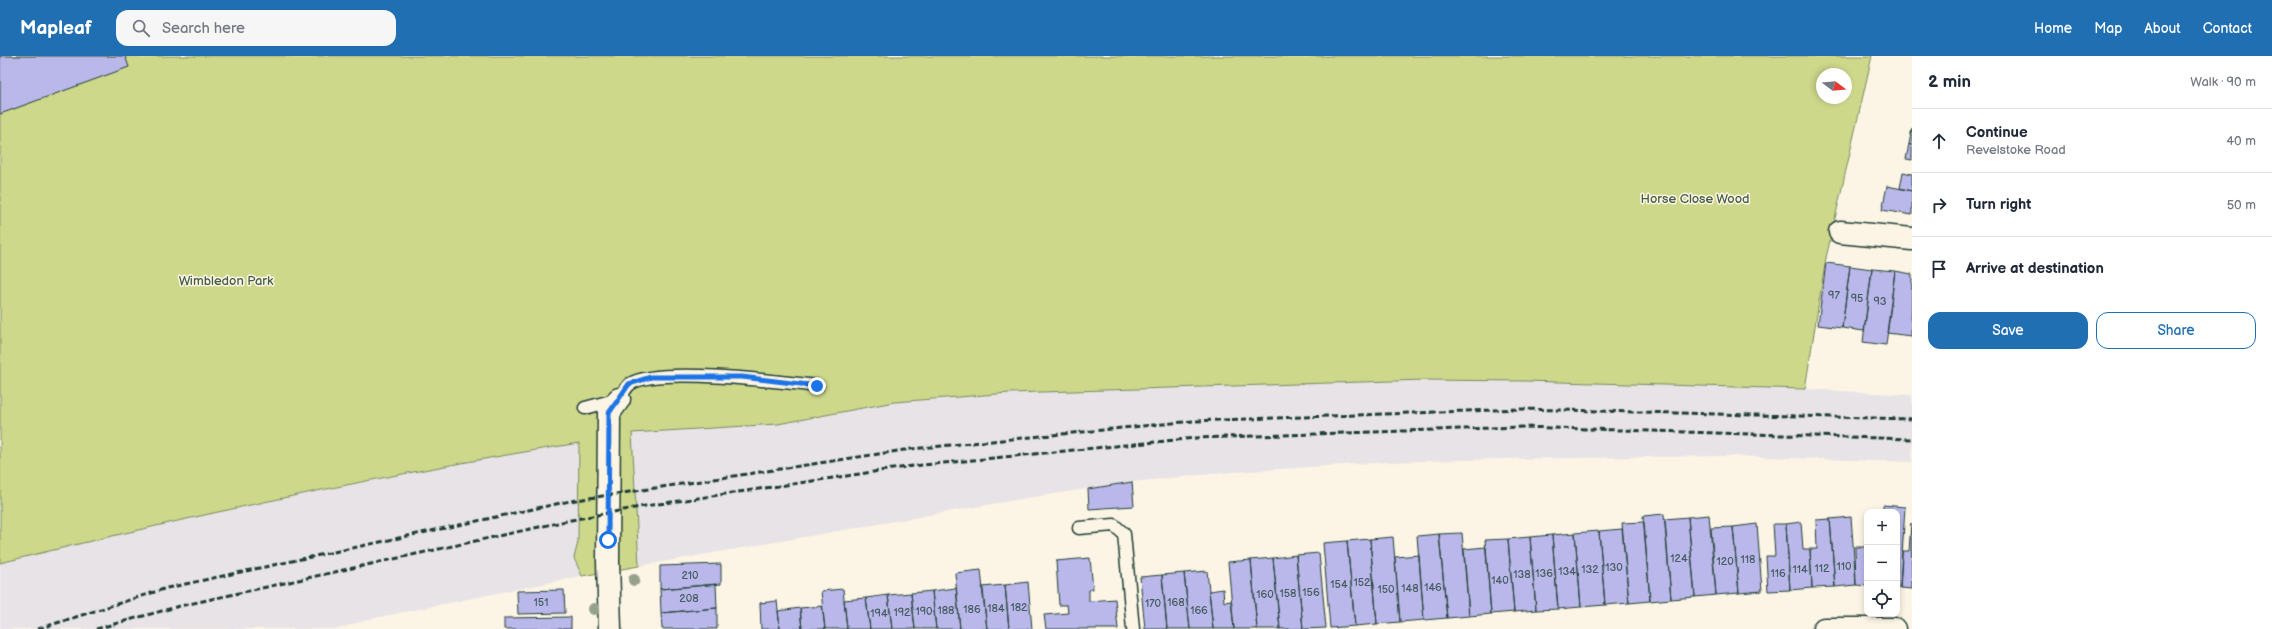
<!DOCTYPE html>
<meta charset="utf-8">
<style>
:root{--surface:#fff;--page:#f6f6f7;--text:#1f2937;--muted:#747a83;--line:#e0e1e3;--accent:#1f6fb2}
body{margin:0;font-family:"Balsamiq Sans",sans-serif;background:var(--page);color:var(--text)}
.controls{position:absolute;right:12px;bottom:12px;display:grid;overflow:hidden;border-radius:8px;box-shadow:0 2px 6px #0003}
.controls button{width:36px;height:36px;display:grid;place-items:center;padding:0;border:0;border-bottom:1px solid var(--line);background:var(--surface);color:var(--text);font:20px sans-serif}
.compass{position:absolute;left:1816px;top:12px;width:36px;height:36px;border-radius:50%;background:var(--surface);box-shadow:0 2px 6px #0003;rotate:106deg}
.stop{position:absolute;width:12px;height:12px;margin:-9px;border:3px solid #1a73e8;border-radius:50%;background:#fff}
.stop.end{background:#1a73e8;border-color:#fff;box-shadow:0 1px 4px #0008}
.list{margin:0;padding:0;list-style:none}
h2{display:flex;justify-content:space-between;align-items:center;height:52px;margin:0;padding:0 16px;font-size:17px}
h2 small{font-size:13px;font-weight:400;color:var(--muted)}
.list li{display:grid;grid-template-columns:26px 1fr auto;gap:12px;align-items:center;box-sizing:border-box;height:64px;padding:0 16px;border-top:1px solid var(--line)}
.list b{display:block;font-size:15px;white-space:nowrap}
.list p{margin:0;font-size:13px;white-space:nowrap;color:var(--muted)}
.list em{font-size:13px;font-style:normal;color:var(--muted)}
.actions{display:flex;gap:8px;padding:12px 16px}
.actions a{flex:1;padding:9px 0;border:1px solid var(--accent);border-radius:12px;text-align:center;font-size:14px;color:var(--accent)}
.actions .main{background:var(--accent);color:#fff}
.icon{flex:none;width:22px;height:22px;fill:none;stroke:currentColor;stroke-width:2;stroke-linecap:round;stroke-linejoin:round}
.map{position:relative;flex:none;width:1912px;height:573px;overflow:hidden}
header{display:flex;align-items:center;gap:24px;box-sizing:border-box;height:56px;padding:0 20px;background:var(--accent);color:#fff}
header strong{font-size:19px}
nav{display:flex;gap:22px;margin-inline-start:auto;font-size:14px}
.search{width:280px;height:36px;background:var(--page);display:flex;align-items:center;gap:10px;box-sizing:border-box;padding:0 14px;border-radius:12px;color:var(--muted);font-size:15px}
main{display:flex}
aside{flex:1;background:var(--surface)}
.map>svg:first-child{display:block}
.built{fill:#e8e3e6}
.green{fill:#ced88b;stroke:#768a60;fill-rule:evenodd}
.building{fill:#bab8ea;stroke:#1f3d34}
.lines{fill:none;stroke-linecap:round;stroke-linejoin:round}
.lane-casing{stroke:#1f3d34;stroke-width:15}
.street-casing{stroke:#1f3d34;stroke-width:25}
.lane{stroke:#fcf5e5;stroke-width:12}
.street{stroke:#fcf5e5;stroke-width:22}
.rail{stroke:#1f3d34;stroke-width:3;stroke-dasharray:6 3;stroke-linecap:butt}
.tree{fill:#96a18d}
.route{stroke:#1a73e8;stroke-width:5}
.labels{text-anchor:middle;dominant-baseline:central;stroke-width:3;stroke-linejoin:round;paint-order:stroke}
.number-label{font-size:11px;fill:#465c62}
.park-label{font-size:13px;fill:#425c45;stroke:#fcf5e5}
</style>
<header>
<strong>Mapleaf</strong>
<div class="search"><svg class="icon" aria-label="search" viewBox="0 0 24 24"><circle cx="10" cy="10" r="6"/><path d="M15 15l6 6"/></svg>Search here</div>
<nav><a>Home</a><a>Map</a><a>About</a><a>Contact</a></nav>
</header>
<main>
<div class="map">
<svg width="1912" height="573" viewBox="0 0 1912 573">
<rect width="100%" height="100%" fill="#fcf5e5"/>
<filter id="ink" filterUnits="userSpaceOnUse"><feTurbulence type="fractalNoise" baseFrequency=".025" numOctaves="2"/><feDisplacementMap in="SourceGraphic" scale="8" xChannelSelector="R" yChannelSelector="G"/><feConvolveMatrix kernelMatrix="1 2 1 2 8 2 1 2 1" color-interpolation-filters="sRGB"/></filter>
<g filter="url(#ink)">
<path class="built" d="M 1425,324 L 1524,325 L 1805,333 L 1912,339 L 1912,406 L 1729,400 L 1501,403 L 1388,406 L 1220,417 L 1132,426 L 1021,443 L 639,510 L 631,377 L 778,368 L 894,346 L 1010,337 Z
M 579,387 L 578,486 L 574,502 L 582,520 L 370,563 L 338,573 L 0,573 L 0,507 L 174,464 L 467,405 Z"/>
<path class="green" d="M 0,0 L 1872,0 L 1826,202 L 1805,333 L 1524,325 L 1425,324 L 1010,337 L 894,346 L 778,368 L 632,377 L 639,510 L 582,520 L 574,502 L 578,486 L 579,387 C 384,418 191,460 0,507 ZM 1822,18 L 1846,18 L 1846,42 L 1822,42 Z"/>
<path class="building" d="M 0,0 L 125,0 L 129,11 L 0,58 Z
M 1912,72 L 1912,89 L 1909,88 Z
M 1909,88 L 1912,89 L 1912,104 L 1906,103 Z
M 1903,116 L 1912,118 L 1912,135 L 1900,132 Z
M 1887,130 L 1912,135 L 1912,159 L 1882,154 Z
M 1826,207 L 1850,210 L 1842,272 L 1818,269 Z
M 1850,210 L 1872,213 L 1864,275 L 1842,272 Z
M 1872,213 L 1895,215 L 1886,289 L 1863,286 Z
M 1895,215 L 1912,218 L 1911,280 L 1887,277 Z
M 1132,426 L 1134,450 L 1089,453 L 1088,433 Z
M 1883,449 L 1905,451 L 1900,532 L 1897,532 L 1897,456 L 1883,456 Z
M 1664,458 L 1671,543 L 1650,545 L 1643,460 Z
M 1709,459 L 1716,539 L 1695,541 L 1688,461 Z
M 1688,461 L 1695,541 L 1671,543 L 1665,463 Z
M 1851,461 L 1856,529 L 1835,531 L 1830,463 Z
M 1867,461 L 1867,530 L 1856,529 L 1855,491 L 1865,491 Z
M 1830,463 L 1835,531 L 1812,532 L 1810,493 L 1817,493 L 1816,464 Z
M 1644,466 L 1650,545 L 1629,547 L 1622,467 Z
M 1801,466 L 1803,493 L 1810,493 L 1812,532 L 1790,534 L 1786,468 Z
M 1911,467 L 1912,533 L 1900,532 L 1902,495 L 1909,495 Z
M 1757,468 L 1762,535 L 1739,537 L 1733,471 Z
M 1773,468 L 1786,468 L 1790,534 L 1768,535 L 1766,500 L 1775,500 Z
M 1733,471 L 1739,537 L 1716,539 L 1711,472 Z
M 1622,473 L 1629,547 L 1605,549 L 1599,475 Z
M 1599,475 L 1605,549 L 1581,551 L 1575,477 Z
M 1462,477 L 1469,560 L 1447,562 L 1439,478 Z
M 1575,477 L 1581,551 L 1558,553 L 1552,479 Z
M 1439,478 L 1447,562 L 1424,564 L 1417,480 Z
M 1552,479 L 1558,553 L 1536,554 L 1530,481 Z
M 1393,481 L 1400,566 L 1377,568 L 1370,483 Z
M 1530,481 L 1536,554 L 1514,556 L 1508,483 Z
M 1370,483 L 1377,568 L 1355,570 L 1347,485 Z
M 1508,483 L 1514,556 L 1491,558 L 1485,484 Z
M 1347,485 L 1355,570 L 1330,572 L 1323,487 Z
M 1486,491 L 1491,558 L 1469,560 L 1464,493 Z
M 1319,497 L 1326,572 L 1303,573 L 1296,499 Z
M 1296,499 L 1303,573 L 1280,573 L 1273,502 Z
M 1419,499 L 1424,564 L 1400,566 L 1395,501 Z
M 1090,502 L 1093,533 L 1089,534 L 1089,545 L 1115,543 L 1118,573 L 1046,573 L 1044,559 L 1068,557 L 1067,549 L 1059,549 L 1056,505 Z
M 1273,502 L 1280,573 L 1257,573 L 1251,504 Z
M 1251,504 L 1257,573 L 1234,573 L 1228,506 Z
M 721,508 L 721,528 L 660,533 L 660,510 Z
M 981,514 L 987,573 L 960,573 L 955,517 Z
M 1207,515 L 1213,573 L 1190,573 L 1184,517 Z
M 1184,517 L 1190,573 L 1167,573 L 1162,519 Z
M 1162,519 L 1167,573 L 1145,573 L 1140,521 Z
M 1028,526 L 1032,573 L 1009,573 L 1005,529 Z
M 716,528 L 717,552 L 661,557 L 660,533 Z
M 1005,529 L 1009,573 L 987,573 L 982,531 Z
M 956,532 L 960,573 L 936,573 L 932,535 Z
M 843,533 L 847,573 L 825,573 L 821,535 Z
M 1223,533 L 1224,546 L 1231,545 L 1234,573 L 1213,573 L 1209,535 Z
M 564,534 L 565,557 L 518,558 L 517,535 Z
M 932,535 L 936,573 L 915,573 L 911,537 Z
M 911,537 L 915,573 L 892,573 L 888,539 Z
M 888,539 L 892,573 L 870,573 L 866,542 Z
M 866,542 L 870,573 L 847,573 L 844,544 Z
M 777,545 L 780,573 L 761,573 L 760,547 Z
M 822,550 L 825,573 L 802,573 L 800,552 Z
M 717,552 L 717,573 L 662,573 L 661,557 Z
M 800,552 L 802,573 L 780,573 L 778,555 Z
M 571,561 L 571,573 L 504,573 L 504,562 Z"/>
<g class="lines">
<g class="lane-casing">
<path id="lane" d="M 585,352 L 619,343 C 622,339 626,331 630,328 C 656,310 783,326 817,330
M 1079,472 L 1114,469 L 1124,478 L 1133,573"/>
</g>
<g class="street-casing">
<path id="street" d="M 1840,176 L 1912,183
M 610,573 L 608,506 L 609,357 L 619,343
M 1824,573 L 1894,573"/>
</g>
<use href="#lane" class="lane"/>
<use href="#street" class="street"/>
<path class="rail" d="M 38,573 L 167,532 L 570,445 L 911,393 L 1193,365 L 1521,353 L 1912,363
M 96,573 L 180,550 L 571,464 L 645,450 L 913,410 L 1196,382 L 1522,371 L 1912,383"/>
</g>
<g class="tree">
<circle cx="634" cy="524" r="6"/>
<circle cx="594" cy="553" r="6"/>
</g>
</g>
<g class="lines" filter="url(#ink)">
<path class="route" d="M 608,484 L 609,357 L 629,328 L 651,321 L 742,321 L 817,330"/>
</g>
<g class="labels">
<g class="number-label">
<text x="1834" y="239">97</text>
<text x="1857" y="242">95</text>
<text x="1880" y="245">93</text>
<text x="1679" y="502">124</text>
<text x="1748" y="503">118</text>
<text x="1725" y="505">120</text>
<text x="1844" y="510">110</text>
<text x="1614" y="511">130</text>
<text x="1822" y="512">112</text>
<text x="1590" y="513">132</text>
<text x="1800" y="513">114</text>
<text x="1567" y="515">134</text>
<text x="1544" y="517">136</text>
<text x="1778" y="517">116</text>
<text x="1522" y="518">138</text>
<text x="690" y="519">210</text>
<text x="1500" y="524">140</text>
<text x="1362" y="526">152</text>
<text x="1339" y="528">154</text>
<text x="1433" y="531">146</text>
<text x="1410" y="532">148</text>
<text x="1386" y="533">150</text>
<text x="1311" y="536">156</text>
<text x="1288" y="537">158</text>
<text x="1265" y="538">160</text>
<text x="689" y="542">208</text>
<text x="541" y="546">151</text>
<text x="1176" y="546">168</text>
<text x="1153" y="547">170</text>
<text x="1019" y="551">182</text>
<text x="996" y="552">184</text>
<text x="972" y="553">186</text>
<text x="946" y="554">188</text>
<text x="1199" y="554">166</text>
<text x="924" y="555">190</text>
<text x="902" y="556">192</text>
<text x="879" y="557">194</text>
</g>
<g class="park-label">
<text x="1695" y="143">Horse Close Wood</text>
<text x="226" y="225">Wimbledon Park</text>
</g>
</g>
</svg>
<div class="controls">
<button>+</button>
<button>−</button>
<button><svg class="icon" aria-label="locate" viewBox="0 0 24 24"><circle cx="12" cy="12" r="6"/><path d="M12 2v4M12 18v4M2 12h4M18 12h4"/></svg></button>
</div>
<svg class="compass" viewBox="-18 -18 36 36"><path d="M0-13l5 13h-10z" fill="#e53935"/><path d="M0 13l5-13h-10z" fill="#747a83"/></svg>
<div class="stop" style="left:608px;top:484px"></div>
<div class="stop end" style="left:817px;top:330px"></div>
</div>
<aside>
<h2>2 min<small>Walk · 90 m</small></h2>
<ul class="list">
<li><svg class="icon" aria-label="ahead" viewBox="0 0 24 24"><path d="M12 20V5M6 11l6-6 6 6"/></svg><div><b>Continue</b><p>Revelstoke Road</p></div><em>40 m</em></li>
<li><svg class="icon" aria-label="right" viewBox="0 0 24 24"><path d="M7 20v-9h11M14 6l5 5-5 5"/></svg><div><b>Turn right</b></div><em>50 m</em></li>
<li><svg class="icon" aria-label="arrive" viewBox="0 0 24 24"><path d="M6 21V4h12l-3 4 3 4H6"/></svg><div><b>Arrive at destination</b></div></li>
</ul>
<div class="actions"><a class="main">Save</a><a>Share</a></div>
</aside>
</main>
